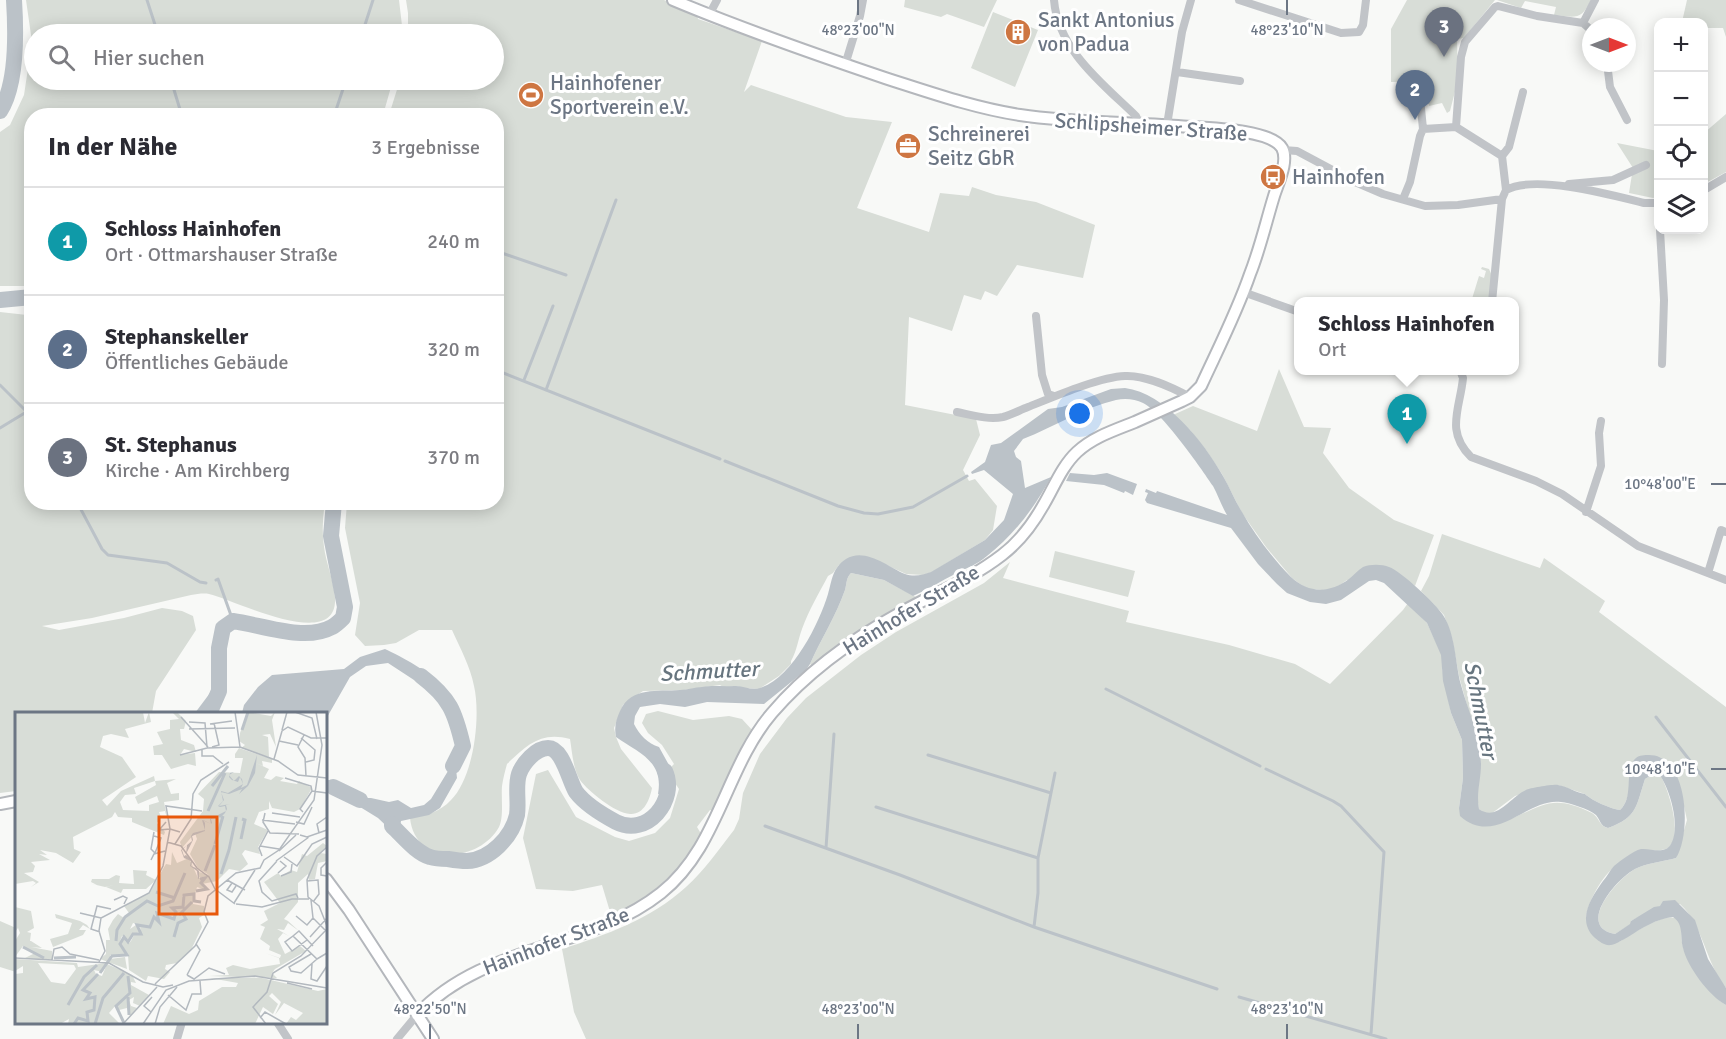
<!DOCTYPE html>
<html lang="de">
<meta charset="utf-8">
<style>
:root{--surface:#fff;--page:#f2f2f3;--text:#2b2b33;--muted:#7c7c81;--line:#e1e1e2;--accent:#ea580c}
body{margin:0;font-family:Signika,sans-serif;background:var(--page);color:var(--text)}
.controls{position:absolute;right:18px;top:18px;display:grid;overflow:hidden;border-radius:12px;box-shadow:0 3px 15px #0003}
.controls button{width:54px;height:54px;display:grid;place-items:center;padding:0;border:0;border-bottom:2px solid var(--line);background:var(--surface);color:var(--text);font:30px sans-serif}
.compass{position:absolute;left:1582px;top:18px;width:54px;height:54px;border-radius:50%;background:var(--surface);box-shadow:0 3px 15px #0003;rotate:90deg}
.you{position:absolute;left:1080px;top:414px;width:21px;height:21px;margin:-15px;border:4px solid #fff;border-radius:50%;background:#1a73e8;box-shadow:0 0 0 9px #1a73e833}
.badge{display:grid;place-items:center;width:39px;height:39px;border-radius:50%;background:var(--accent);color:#fff;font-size:20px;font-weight:700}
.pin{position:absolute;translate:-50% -50px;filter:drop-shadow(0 2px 3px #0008)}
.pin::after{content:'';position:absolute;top:32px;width:21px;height:18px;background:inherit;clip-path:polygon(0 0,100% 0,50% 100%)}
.popup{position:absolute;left:1294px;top:297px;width:225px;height:78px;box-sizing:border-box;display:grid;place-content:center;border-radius:12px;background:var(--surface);filter:drop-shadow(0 2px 4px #0005);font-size:20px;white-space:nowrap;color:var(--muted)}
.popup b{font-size:22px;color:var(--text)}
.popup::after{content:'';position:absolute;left:50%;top:100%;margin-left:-12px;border:12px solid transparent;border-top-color:var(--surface)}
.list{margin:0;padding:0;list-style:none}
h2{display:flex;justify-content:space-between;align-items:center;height:78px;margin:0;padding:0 24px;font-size:26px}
h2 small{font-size:20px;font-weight:400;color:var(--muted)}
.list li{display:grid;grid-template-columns:39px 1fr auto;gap:18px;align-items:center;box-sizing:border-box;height:108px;padding:0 24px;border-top:2px solid var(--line)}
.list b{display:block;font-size:22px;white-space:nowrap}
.list p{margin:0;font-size:20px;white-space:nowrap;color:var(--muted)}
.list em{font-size:20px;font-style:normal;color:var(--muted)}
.icon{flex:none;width:33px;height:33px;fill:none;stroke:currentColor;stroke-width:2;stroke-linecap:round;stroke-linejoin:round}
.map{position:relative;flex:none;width:1726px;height:1039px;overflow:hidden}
.search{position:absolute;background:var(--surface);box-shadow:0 3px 15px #0003;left:24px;top:24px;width:480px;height:66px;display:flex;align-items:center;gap:15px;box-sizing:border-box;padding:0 21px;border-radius:33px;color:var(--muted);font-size:22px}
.panel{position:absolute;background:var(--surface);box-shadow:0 3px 15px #0003;left:24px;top:108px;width:480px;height:402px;border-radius:24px}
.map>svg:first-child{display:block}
.green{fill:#d8ddd7}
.water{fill:#bbc2c8}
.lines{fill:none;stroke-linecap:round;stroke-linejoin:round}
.stream{stroke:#bbc2c8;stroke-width:3}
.canal{stroke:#bbc2c8;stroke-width:9}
.river{stroke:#bbc2c8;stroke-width:16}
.secondary-casing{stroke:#b4b7bc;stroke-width:14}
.street{stroke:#c1c4c8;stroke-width:8}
.secondary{stroke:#fff;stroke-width:10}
.ticks{fill:none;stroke:#6c7684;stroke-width:2}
.labels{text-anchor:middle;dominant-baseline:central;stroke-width:6;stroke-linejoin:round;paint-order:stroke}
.poi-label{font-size:21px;fill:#6c7684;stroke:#fff;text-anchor:start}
.street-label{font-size:21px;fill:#6c7684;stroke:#fff}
.water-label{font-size:22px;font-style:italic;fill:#67757f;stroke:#fff}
.inset-river{fill:none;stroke:#bbc2c8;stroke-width:3}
.inset-road{fill:none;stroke:#b3b9bf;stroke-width:1.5}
.view{fill:#e8590c;fill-opacity:0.15;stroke:#e8590c;stroke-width:3}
.inset-edge{fill:none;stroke:#6c7684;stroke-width:3}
.ticks-label{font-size:15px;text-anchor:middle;fill:#6c7684;stroke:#fff;stroke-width:6;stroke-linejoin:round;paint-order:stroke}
</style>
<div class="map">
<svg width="1726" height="1039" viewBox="0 0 1726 1039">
<rect width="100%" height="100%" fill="#f8f9f7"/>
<path class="green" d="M 26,0 L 399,0 L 403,34 L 34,34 L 34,80 L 393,80 L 383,115 L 32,116 L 31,286 L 0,286 L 0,132 L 10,125 L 24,95 L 32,42 Z
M 406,0 L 664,0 L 697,15 L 698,19 L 762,41 L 744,92 L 751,85 L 846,117 L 892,122 L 857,208 L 929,232 L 940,193 L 969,196 L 972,187 L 996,195 L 1036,202 L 1095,225 L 1083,278 L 1017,265 L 997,296 L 985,291 L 981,300 L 964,295 L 952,331 L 909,317 L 905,405 L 976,419 L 980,435 L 963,470 L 969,481 L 975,479 L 997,506 L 993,530 L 985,540 L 932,572 L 923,575 L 906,574 L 871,558 L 839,565 L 833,573 L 828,576 C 819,593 809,610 802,629 C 798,640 797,650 791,661 L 791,664 L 779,676 L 759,689 L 743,688 L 736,686 L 725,688 L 720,685 L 684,690 L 643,691 L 623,705 L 614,728 L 616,737 L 621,749 L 652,788 C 650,799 644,815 630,814 C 615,813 588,791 580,780 C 573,769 572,751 570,739 C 541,731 527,745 507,764 C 505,771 503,779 502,786 C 501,798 504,817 499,827 C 479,863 415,867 410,818 C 425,816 440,812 451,800 C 474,777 481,716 474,686 C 470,666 460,648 452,630 L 419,630 L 396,643 L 384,645 L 365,646 L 355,635 L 360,603 L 345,528 L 347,503 L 496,502 L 496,116 L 389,115 L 400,80 L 494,80 L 494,34 L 408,34 L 408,13 Z
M 905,0 L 997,0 L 984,27 L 947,14 L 941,17 L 904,7 Z
M 1407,0 L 1495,0 L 1464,38 L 1457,39 L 1458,80 L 1450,111 L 1447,113 L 1442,103 L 1429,106 L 1426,81 L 1391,82 L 1391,29 Z
M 1497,0 L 1591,0 C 1581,21 1575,17 1554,15 L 1556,7 L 1525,1 L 1521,8 Z
M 1687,0 L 1726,0 L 1726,37 L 1723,28 L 1704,28 L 1704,22 L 1682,22 Z
M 993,12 L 1038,30 L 1015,87 L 971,68 Z
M 1726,114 L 1726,172 L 1704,184 L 1704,133 Z
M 1617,143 L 1658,151 L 1658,197 L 1653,198 L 1629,193 L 1633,168 Z
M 1482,267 L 1489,269 L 1492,276 L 1490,301 L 1471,302 L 1479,276 L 1484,278 L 1486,271 L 1481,269 Z
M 31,311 L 32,502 L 325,503 C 322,520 322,536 325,553 C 328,568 334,583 335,598 C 338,653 235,600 209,594 C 204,593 197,594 191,595 L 92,618 L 42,626 L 59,630 L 124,618 L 162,608 L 182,611 L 193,616 L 196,630 L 156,691 L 152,713 L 16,714 L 16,791 L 0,793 L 0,312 L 27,315 Z
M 1279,369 L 1304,427 L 1331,428 L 1323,453 L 1349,488 L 1394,520 L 1434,535 L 1415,586 L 1405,579 L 1347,580 L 1334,589 L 1322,590 L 1309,589 L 1300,584 L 1292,578 L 1266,547 L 1242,513 L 1222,474 L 1206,450 L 1190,430 L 1173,415 L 1193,406 L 1257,431 Z
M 1442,534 L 1540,568 L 1544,558 L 1605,601 L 1599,612 L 1726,707 L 1726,988 C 1705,962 1704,926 1680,904 L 1660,906 L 1631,921 L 1631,924 L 1615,934 C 1575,927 1617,879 1635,869 C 1644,864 1665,861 1676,858 L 1687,820 L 1680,788 L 1669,763 L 1633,763 C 1630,778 1631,800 1620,810 C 1611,809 1591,800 1585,794 L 1558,785 L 1542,788 L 1515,796 L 1491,814 L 1486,814 L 1479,809 C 1475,790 1482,772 1480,753 L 1459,676 L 1452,638 L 1444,615 L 1421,591 L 1429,576 Z
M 1055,551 L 1135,571 L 1128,597 L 1049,577 Z
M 1010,562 L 1003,578 L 1129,611 L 1126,622 L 1229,645 L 1295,664 L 1330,684 L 1403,610 L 1408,603 L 1427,623 L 1442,655 L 1442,668 L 1451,713 L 1462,740 L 1463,778 L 1459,808 L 1503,822 C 1542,807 1550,792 1592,813 C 1599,817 1599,826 1608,828 C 1638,817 1636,806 1645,779 L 1655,773 L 1659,773 C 1668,787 1684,836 1668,848 C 1662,851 1656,850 1650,851 C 1639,854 1625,860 1616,866 C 1603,874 1585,906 1586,921 L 1619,942 C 1628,936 1668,909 1678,920 C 1684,927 1680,939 1683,947 C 1687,960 1706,983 1714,995 L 1720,1001 L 1726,1005 L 1726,1039 L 586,1039 L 574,1012 L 562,949 C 606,935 651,919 686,887 C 704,871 719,849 734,830 L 739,819 L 743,793 L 760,754 L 787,718 L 806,698 L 861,655 L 896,632 L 984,583 Z
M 851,573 L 884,580 L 916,597 L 814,667 L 810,664 C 821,639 836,616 845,590 C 847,583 846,578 851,573 Z
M 658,711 L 693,720 L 729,716 L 742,719 L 753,731 L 728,777 L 715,812 L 710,810 L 697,827 L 703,837 L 678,871 L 635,905 L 611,915 L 602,885 L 573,891 L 536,889 L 523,838 L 536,774 L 548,770 L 576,817 L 615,837 L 629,841 L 655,833 L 670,818 L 679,789 L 675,783 L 671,767 L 674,764 L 662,745 L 648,733 L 642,723 L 646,714 Z
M 0,921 L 16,928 L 16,972 L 0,967 Z"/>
<path class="water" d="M 1125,388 C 1165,393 1204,442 1223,476 C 1230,488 1235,501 1242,512 C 1255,535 1273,559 1291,577 C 1309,594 1330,593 1349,579 C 1353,576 1358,570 1363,567 C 1370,564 1382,564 1389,567 C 1401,571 1436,604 1443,615 C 1456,635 1455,663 1461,685 C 1468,711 1481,737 1481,764 C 1481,780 1476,793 1479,809 C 1497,822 1510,797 1526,790 C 1530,788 1554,784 1558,785 C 1567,786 1576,793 1585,794 C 1591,800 1611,809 1620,810 C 1635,797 1623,769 1636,758 C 1639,755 1645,755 1649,755 C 1688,755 1692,833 1676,858 C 1665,861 1644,864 1635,869 C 1617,878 1575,927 1615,934 L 1630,924 L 1631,921 L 1654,907 L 1660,906 L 1663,901 L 1675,900 L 1695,920 L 1708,959 L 1726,988 L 1726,1005 C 1709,996 1687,966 1683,948 C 1680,937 1684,924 1673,917 C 1656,919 1642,928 1628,937 C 1622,940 1617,944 1611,945 C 1605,946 1600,942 1595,938 C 1576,920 1591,898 1603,881 C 1607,877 1610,870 1614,866 C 1620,861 1633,851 1641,849 C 1651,848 1665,855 1671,844 C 1681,826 1670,789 1659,774 L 1655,773 L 1645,779 C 1636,806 1638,817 1608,828 C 1600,826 1601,821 1596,815 C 1589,809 1570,803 1561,802 C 1527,797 1496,848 1460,816 L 1459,808 L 1463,778 L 1462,740 L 1451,713 L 1443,681 L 1441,655 L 1427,623 L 1384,583 L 1376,580 L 1369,581 L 1341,600 L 1326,604 L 1310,602 L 1287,593 L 1277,584 L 1258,564 L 1231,528 L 1147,503 L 1145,500 L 1148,493 L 1145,492 L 1146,489 L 1156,493 L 1157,491 L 1227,515 C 1221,505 1218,495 1213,486 C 1201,468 1162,412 1143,403 C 1135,399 1125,398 1116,400 C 1085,407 1054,427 1023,439 L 1014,451 L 1016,457 L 1021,461 L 1025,488 L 1051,477 C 1035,507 1014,535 987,556 C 977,565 966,568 955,574 C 941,581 927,590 913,596 L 884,580 L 851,573 C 846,578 847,583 845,590 C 836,616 821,639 810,664 L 806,670 L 764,704 L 707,702 L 685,707 L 660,704 L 640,707 L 635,716 L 634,724 C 639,734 648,744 659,747 L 675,776 L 674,792 L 658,794 C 664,761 639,753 616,737 C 614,727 616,720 620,711 C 631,686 658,692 680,690 C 688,690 695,687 702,687 C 714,685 723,687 734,686 C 743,685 751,691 760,688 C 792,678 819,624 828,594 C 832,581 832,568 846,559 C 865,547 888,567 905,574 C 914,577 923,575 931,572 L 985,540 L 1004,520 L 1013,494 L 984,470 L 972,474 L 971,472 L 985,462 L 991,445 L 1001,443 L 1048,409 L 1062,407 L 1111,389 Z
M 1070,473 L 1094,475 L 1107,473 L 1137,484 L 1133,495 L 1125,491 L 1124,493 L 1104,485 L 1066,481 Z
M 385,649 C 401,657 432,671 439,689 L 414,680 L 388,663 L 366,666 L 350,677 L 326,719 L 326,714 L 242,713 L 244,705 L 258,687 L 272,675 L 344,669 L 360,657 Z
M 219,672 L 222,698 L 217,713 L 195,713 L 213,689 Z
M 463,746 L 456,769 L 457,778 L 440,808 L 429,815 L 401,821 L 400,828 L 404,829 L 406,839 L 404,840 L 399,838 L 378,818 L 352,802 L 341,791 L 355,793 L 362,798 L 371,798 L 389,802 L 398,800 L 411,808 L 424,805 L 431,799 L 448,771 L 448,760 L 455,748 Z"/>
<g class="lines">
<path class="stream" d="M 147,0 L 158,34
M 362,34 L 373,0
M 171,80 L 182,116
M 334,116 L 346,80
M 496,251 L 566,275
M 496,370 L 720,459
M 524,380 L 553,306
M 0,385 L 32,417
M 546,390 L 616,200
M 0,428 L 28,411
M 725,461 L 838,506 L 864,513 L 878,514 L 913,507 L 967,476
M 77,502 L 102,549 L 108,555 L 167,563 L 200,582 L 206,583
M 216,580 L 218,579 L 233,621
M 1106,689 L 1260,766
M 1656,717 L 1726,807
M 928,755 L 1051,793
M 1266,769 L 1333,801 L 1341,806 L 1384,852 L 1371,1034
M 876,807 L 1038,858
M 765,826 L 900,875 L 1034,927 L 1217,989
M 826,848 L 834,734
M 1034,927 L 1038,893 L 1038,858 L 1055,773
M 1239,997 L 1386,1039"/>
<path class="canal" d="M 326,784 L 333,787"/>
<path class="river" d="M 0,111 C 17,85 16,31 14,0
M 0,300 L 32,297
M 421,676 C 450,698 455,712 463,746 L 453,766
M 209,714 L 219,691 L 219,648 L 223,628 L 233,621 C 262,625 305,642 332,627 C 336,625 340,621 343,618 L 345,607 L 331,536 L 334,502
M 333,787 L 360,800
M 392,824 L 392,826 C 403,836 416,853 430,857 C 436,859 443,859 448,859 C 454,860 461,861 467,861 C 490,860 512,837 517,815 C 519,802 515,786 519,774 C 523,763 536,748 548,748 C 563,748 569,781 576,792 C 585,804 603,815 616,822 C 647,838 678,800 665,771"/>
<g class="secondary-casing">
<path id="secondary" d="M 0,804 L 16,801
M 326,879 L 349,910 L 433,1039
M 417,1015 C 484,943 588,951 661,893 C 719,847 725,768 772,713 C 807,672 853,639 900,613 C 934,594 971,579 1002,555 C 1019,542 1034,522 1044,504 C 1054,487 1062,466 1077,452 C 1093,437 1115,430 1135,422 C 1151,415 1166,408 1182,401 L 1190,397 L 1201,386 C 1218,349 1237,312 1250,274 C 1260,249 1266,222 1274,196 C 1278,183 1289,161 1282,148 C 1270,128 1200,128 1178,126 C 1125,122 1073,123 1020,115 C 974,108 929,92 885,78 C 814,54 742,29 673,0"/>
</g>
<path class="street" d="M 1054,0 C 1058,50 1103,84 1136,116 L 1139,123
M 1239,0 L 1341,33 L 1359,32 L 1363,25 L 1366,0
M 709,15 L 717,0
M 1583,23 L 1595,0
M 1607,63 L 1610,87 L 1627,120
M 845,65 L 860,16 L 863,0
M 1177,72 L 1240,81
M 1167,125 L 1182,32 L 1191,0
M 1423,129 L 1456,127
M 1283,150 L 1297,151 L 1355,182 L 1383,194 L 1425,206 L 1458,205 L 1502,199 L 1492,302
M 1502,156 L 1509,147 L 1523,92
M 1569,184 L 1613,180 L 1646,165
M 1506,190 C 1535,174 1612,195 1644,203 L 1658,203
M 1704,190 L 1726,177
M 1403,199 L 1410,182 L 1420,136 L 1423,129 L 1420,98
M 1502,199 L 1506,190 L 1502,156 L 1456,127 L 1461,57 L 1465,42 L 1495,7 L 1498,6 L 1537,16 L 1583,23 L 1591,30
M 1660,230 L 1664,300 L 1662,364
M 1243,292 L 1299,312
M 1036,316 L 1042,375 L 1048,394 L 1054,396
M 1460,370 L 1463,378 C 1460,409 1445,431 1471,457 L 1536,481 L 1562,494 L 1638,546 L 1726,580
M 957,412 C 972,415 988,420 1003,417 C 1011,415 1020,410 1028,407 C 1053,397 1099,377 1125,376 C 1146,375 1171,387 1190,397
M 1586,512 L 1601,466 L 1599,433 L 1601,421
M 1708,573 L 1721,530 L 1726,532
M 277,1022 L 288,1039
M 177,1039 L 182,1022
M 397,1039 L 417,1015"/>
<use href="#secondary" class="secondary"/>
</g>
<path class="ticks" d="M 858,0 L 858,15M 1287,0 L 1287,15M 1711,484 L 1726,484M 1711,769 L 1726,769M 430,1024 L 430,1039M 858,1024 L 858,1039M 1287,1024 L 1287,1039"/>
<defs>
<g id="building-disc" transform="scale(1.35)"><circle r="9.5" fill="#ce7642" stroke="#fff"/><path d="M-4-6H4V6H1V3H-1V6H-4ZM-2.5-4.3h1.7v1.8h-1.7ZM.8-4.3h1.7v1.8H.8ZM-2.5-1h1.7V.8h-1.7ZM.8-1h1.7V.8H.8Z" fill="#fff"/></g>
<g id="stadium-disc" transform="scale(1.35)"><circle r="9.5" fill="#ce7642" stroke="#fff"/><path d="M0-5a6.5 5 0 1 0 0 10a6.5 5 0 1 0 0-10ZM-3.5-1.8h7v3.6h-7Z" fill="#fff"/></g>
<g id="office-disc" transform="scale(1.35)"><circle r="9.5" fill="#ce7642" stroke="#fff"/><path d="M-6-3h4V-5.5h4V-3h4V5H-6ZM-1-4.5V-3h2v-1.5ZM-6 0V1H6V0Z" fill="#fff"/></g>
<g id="bus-disc" transform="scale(1.35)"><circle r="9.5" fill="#ce7642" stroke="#fff"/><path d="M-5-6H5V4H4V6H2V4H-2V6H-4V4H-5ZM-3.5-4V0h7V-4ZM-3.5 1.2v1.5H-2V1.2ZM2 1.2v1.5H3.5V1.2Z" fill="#fff"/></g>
</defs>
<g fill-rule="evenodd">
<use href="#building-disc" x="1018" y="32"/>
<use href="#stadium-disc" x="531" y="95"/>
<use href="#office-disc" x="908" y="146"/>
<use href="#bus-disc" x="1273" y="177"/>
</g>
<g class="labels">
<g class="poi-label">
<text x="1038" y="20">Sankt Antonius<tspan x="1038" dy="24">von Padua</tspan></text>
<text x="550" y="83">Hainhofener<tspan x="550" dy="24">Sportverein e.V.</tspan></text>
<text x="928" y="134">Schreinerei<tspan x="928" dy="24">Seitz GbR</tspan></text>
<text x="1292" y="177">Hainhofen</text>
</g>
<g class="street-label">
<text transform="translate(1151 127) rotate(4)">Schlipsheimer Straße</text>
<text transform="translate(911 610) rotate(-31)">Hainhofer Straße</text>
<text transform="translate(556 941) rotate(-21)">Hainhofer Straße</text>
</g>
<g class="water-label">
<text transform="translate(709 671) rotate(-3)">Schmutter</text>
<text transform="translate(1481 710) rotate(79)">Schmutter</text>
</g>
</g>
<g transform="translate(15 712)">
<rect width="312" height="312" fill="#f8f9f7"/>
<path d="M 0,0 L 128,0 L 130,11 L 134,0 L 136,10 L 110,17 L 114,26 L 96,22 L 88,24 L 85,35 L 107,45 L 121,65 L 87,88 L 92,94 L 106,79 L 139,64 L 140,69 L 161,67 L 152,71 L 156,82 L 164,81 L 164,88 L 149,90 L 153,110 L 150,99 L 144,100 L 146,105 L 142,111 L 150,120 L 149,123 L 117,110 L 117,106 L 103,105 L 100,100 L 97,105 L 58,125 L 59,137 L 66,140 L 58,151 L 41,141 L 25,138 L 32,143 L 24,142 L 35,148 L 16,150 L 20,154 L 18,160 L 9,161 L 24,170 L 16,175 L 21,171 L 18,169 L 0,172 ZM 140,69 L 141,73 L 120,85 L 123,92 L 142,84 L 144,90 L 134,93 L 134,99 L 108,98 L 105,90 L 110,83 L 121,82 L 119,76 ZM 157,0 L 162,0 L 171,9 L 169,17 L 165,17 L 166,28 L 179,33 L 181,40 L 169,37 L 165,43 L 180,41 L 181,54 L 173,52 L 156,57 L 147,43 L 139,43 L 138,34 L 148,32 L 142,20 L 155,17 L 155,8 L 164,7 ZM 233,0 L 256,4 L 260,0 L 257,8 L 261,35 L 255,22 L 247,23 L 253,25 L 254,45 L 226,36 L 230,33 L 224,29 L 225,21 ZM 224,36 L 257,47 L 257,51 L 247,49 L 248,54 L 241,51 L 254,57 L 249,66 L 256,68 L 261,64 L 269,66 L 265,69 L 282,72 L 284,69 L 297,76 L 285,97 L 279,100 L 257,96 L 254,89 L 254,97 L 244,100 L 239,112 L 253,118 L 243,135 L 245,142 L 230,138 L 227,142 L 233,152 L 225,159 L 214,157 L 202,169 L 187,172 L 191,165 L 184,165 L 184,160 L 194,163 L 183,156 L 175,142 L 182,127 L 180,121 L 167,136 L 165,130 L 188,99 L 189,87 L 183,82 L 204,60 L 225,61 L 228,46 L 220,46 L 220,42 ZM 308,131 L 312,134 L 305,141 L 312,142 L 312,149 L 303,151 L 300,167 L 294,168 L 293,162 L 283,171 L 283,190 L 269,207 L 273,209 L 284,219 L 273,211 L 269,218 L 262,217 L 274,224 L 268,221 L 263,227 L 270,242 L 285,234 L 291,239 L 260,257 L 257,261 L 262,266 L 194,264 L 214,263 L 211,256 L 218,253 L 235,257 L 265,252 L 264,246 L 250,241 L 265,246 L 266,243 L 254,238 L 255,234 L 245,227 L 250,215 L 245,213 L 253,208 L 249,199 L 265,191 L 249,170 L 263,161 L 266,164 L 276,158 L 282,160 L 287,142 L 292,144 ZM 157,140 L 162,151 L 174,146 L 183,166 L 190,166 L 185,171 L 191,178 L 182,175 L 180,182 L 167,184 L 170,188 L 170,183 L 178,183 L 178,192 L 189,194 L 189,203 L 184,206 L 187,215 L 176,238 L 162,251 L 151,253 L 150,257 L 155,260 L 149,267 L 133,264 L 131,269 L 114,258 L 113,243 L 106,232 L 109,226 L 111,230 L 114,231 L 116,229 L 119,223 L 126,222 L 125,214 L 135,215 L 118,211 L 115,217 L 121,213 L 126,220 L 117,222 L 114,230 L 110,225 L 107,224 L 104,232 L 112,243 L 95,243 L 95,247 L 110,245 L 112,257 L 85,247 L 91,242 L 91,228 L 95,228 L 93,217 L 98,208 L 103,202 L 109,206 L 114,201 L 109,194 L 134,181 L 151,152 L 156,153 ZM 118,158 L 132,159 L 131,163 L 141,168 L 131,177 L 108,177 L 106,181 L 91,175 L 99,173 L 90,175 L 73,171 L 82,173 L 76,170 L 77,167 L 94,167 L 101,163 L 105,164 L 104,171 L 119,172 ZM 0,195 L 16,199 L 19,216 L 12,220 L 16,221 L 15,229 L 29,229 L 16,229 L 27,236 L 16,235 L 37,239 L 37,247 L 8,247 L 20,241 L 8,234 L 0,245 L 0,229 L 5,221 L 3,216 L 0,220 ZM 40,202 L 65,209 L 72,213 L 75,217 L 68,213 L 64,218 L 71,218 L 68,223 L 38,235 L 35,227 L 53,222 L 57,211 L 41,206 ZM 0,247 L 62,251 L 63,255 L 91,251 L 88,260 L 79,258 L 81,262 L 87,264 L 92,252 L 117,263 L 121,271 L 116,270 L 116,273 L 134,283 L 125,294 L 118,291 L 119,285 L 114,288 L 116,294 L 122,296 L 115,304 L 112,296 L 104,298 L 101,293 L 94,301 L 105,312 L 53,312 L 54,307 L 45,312 L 0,312 L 0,262 L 8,261 L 8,254 L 0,259 ZM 23,251 L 59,253 L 61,257 L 50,272 L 36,270 ZM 195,266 L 247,266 L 303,279 L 312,277 L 312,312 L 271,312 L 276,305 L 281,308 L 288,301 L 269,291 L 260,303 L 266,290 L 257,281 L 254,284 L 263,292 L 258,302 L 248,295 L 240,312 L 148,312 L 156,294 L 174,302 L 183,298 L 184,289 L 207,275 L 221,275 L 223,271 Z" fill="#d8ddd7" fill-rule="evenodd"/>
<path d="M 242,43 L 240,61 L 233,74 L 224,82 L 227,77 L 214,82 L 206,80 L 209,88 L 204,94 L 215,92 L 216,96 L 215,92 L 211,93 L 212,97 L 210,101 L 205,106 L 203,103 L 196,107 L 197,111 L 196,112 L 188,108 L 190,111 L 190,119 L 177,124 L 178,128 L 171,142 L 172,133 L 167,138 L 169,144 L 171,143 L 176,147 L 177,150 L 176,154 L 181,156 L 184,159 L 184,166 L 188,164 L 183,167 L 182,159 L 175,154 L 176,149 L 169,146 L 166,138 L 177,129 L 176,124 L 178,121 L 190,118 L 187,108 L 196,112 L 195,107 L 211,99 L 210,94 L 205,95 L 203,94 L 208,89 L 206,79 L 213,81 L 228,72 L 225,65 L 223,70 L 217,68 L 214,65 L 215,61 L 219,60 L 214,63 L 219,69 L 224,64 L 227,67 L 228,72 L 226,76 L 232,73 Z" fill="#bbc2c8"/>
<path class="inset-river" d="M 227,18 L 233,0M 197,74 L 213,54M 193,99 L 210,61M 226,127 L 230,108 L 227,107M 200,132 L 208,104M 214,138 L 221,105M 190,159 L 200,133M 206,162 L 214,138M 181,179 L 192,177 L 186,171 L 190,166 L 185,167M 141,180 L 160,186M 164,203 L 177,190M 159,225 L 163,211 L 171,207 L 167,200M 101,229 L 102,218 L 110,205 L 132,189 L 143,194 L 158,189 L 170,161M 8,235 L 29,246M 39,246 L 61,245M 85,261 L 97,244 L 112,243 L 105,232 L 109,225 L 113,230 L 118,222 L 126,222 L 122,213 L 135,215 L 139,205 L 144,210 L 142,201 L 159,207 L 161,200 L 157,196 L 168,195 L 169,183 L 179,182 L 179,189 L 186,190M 113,285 L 114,303M 53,293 L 69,265 L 82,253M 109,311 L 101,294 L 115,281 L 113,264M 59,312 L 63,306 L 73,309 L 72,300 L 79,298 L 80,285 L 71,287 L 75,281 L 68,278 L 83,262M 80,312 L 88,286 L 109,261"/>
<path class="inset-road" d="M 220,0 L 225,35M 280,0 L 297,6 L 302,27M 166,5 L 193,35M 174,10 L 190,11 L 192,35M 195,12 L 217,9M 174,17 L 220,16M 267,18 L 272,0M 289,23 L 283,35 L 290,46 L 291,64M 286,26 L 300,38 L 299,48 L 291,50M 264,29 L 283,33M 197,35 L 204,33 L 199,11M 225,35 L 263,49 L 283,63 L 312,66M 187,38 L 187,44 L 198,44 L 208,52M 165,43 L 192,36 L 225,35M 259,47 L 267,19 L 273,15 L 296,26 L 312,26M 270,66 L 296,74 L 297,79 L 312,81M 288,100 L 285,97 L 297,79M 250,101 L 248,110 L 255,121 L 284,122M 257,101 L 285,105M 247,108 L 280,112M 151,110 L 144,118 L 155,117M 281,110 L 289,112 L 297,95M 155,117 L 151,94 L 187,99M 139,120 L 136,137 L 140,141M 304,121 L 302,112 L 312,105M 285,123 L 292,125 L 312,118M 139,124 L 146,126 L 140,141M 152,130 L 166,134 L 182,156 L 194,165 L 200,177 L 220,192M 160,132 L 176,107 L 178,82 L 186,68 L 214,50M 245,134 L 264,137M 312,135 L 302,144 L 292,168 L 293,185 L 304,194 L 312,214M 264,139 L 281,123M 247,144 L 244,136 L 253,119M 269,145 L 282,154 L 297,132 L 312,125M 136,148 L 139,142 L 150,139M 261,149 L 294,125M 262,149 L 244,169 L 247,180 L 257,189 L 281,182 L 283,186M 312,150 L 306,156 L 306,163 L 312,164M 263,161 L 271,154 L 265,149M 266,164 L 276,160 L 277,152M 212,168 L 230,178M 292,169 L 303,168 L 304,182 L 298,190M 217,171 L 212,178 L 217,180 L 221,174M 99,188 L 108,184 L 112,186 L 109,192M 296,188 L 298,206 L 311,219M 219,191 L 240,158M 221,192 L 247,195 L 277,187 L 294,187M 65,201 L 86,206M 281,204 L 292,213 L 298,206M 85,220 L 76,217 L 82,194 L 96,197M 278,224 L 270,230 L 277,239 L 292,228M 295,225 L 312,206M 298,234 L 284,219 L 278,224 L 302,247 L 312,241M 296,242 L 274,255 L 276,259 L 286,261 L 302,247M 0,246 L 94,251 L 128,270 L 148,275 L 158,273M 37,248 L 39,237 L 47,235 L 55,242 L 84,248M 84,250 L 90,239 L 84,219 L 86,206 L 134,181 L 148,154 L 155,117 L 165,120M 297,252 L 296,267 L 302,269 L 312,254M 172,263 L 179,267 L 194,256 L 210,262M 172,263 L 185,238 L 181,232M 272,271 L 297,277M 140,272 L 180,234 L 193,210 L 189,200 L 193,184 L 221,161 L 245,156 L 249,148 L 264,138 L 299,88 L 307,33 L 301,0M 153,283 L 171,298 L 177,282 L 186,282 L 185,269M 136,300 L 129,294 L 137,285M 245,306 L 250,300 L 271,312M 108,312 L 142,275M 128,312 L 151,278 L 174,269 L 240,264 L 312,276M 140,312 L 145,295 L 162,275M 251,312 L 238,295 L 252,280 L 258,261 L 286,244 L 312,217"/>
<path class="view" d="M 144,105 L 202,105 L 202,202 L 144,202 Z"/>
<rect width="312" height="312" class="inset-edge"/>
</g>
<g class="ticks-label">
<text x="858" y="35">48°23'00"N</text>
<text x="1287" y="35">48°23'10"N</text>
<text x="1660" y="489">10°48'00"E</text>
<text x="1660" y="774">10°48'10"E</text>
<text x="430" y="1014">48°22'50"N</text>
<text x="858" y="1014">48°23'00"N</text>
<text x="1287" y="1014">48°23'10"N</text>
</g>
</svg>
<div class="controls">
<button>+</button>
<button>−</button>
<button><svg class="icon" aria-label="locate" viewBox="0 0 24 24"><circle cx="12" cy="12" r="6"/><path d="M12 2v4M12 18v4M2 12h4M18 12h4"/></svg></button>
<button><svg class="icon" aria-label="layers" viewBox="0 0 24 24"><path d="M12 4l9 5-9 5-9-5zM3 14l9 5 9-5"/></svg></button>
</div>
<svg class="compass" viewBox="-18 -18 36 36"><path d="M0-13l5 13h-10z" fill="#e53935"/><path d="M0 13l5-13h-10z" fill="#7c7c81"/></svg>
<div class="you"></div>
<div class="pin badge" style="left:1407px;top:444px;background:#0f9aa8">1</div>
<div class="popup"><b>Schloss Hainhofen</b>Ort</div>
<div class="pin badge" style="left:1415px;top:120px;background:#5c6f8a">2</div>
<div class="pin badge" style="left:1444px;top:57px;background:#6b7280">3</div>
<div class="search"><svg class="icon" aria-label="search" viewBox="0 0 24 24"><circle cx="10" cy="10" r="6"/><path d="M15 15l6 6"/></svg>Hier suchen</div>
<section class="panel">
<h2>In der Nähe<small>3 Ergebnisse</small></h2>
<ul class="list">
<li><span class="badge" style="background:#0f9aa8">1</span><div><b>Schloss Hainhofen</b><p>Ort · Ottmarshauser Straße</p></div><em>240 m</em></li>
<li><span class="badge" style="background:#5c6f8a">2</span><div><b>Stephanskeller</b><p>Öffentliches Gebäude</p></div><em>320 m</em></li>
<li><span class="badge" style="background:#6b7280">3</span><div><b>St. Stephanus</b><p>Kirche · Am Kirchberg</p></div><em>370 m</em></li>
</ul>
</section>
</div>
